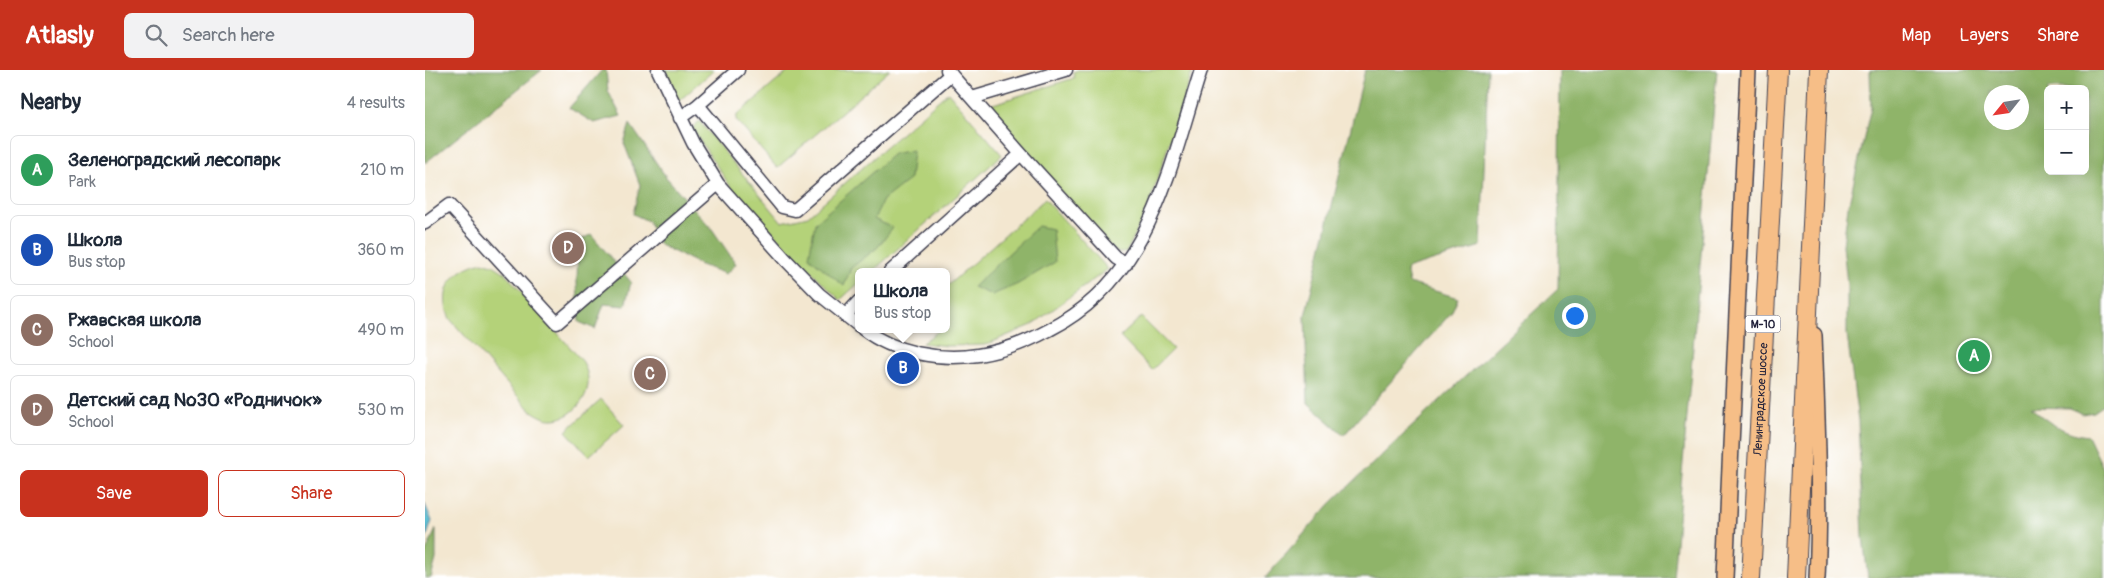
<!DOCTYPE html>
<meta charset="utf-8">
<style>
:root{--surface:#fff;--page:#f2f2f3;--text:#1f2937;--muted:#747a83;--line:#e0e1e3;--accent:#c8321e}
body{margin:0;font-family:Pangolin,sans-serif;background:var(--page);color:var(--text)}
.controls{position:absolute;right:15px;top:15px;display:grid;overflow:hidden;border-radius:8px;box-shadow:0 5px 20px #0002}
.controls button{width:45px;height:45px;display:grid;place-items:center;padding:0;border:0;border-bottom:1px solid var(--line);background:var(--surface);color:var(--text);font:25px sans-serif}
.compass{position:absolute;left:1559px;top:15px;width:45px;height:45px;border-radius:50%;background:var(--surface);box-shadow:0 5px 20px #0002;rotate:240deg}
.you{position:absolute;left:1149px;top:245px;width:18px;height:18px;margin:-12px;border:4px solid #fff;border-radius:50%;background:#1a73e8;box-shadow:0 0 0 8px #1a73e833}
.badge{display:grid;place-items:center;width:32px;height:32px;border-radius:50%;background:var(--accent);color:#fff;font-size:16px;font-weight:700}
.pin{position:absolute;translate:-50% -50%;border:2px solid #fff;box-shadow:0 1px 5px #0006}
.popup{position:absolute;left:430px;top:198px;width:95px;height:65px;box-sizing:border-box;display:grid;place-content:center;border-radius:8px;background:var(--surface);filter:drop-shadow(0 1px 4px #0005);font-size:16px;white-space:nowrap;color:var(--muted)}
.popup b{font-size:19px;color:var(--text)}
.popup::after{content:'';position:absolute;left:50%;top:100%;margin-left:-10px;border:10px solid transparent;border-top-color:var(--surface)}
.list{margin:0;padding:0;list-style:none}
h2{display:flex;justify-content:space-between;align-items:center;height:65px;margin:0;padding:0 20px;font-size:21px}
h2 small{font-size:16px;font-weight:400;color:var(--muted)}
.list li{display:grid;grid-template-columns:32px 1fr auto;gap:15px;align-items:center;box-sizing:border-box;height:70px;margin:0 10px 10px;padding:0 10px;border:1px solid var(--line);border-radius:8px}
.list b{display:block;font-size:19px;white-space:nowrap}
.list p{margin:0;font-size:16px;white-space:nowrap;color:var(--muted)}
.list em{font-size:16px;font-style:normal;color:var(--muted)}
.actions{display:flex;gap:10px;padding:15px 20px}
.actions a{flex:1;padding:11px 0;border:1px solid var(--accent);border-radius:8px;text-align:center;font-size:18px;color:var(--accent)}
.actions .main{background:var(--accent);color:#fff}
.icon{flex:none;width:28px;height:28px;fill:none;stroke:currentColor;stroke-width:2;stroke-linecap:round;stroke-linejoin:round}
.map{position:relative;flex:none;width:1679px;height:508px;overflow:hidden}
header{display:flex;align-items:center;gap:30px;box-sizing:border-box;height:70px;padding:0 25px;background:var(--accent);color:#fff}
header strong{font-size:24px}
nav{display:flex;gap:28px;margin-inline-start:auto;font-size:18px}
.search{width:350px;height:45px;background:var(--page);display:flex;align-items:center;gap:12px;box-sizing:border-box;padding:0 18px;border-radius:8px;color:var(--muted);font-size:19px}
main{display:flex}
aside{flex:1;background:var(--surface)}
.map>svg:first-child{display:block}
.green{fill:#b4d279;stroke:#6b7a5a}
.forest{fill:#8fb469;stroke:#586b52;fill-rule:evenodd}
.water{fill:#52bad0;stroke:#3a6e86}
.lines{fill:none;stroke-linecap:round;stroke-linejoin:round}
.minor-casing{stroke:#414051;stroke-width:15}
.major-casing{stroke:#414051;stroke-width:18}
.highway-casing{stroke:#414051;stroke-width:20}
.minor{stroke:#fff;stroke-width:12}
.major{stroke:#f6be87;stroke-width:15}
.highway{stroke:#f6be87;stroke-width:18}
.labels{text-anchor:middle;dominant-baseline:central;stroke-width:5;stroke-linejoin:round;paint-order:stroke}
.shield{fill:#fff;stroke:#646476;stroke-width:1}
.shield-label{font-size:11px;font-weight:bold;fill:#22223b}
.street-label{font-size:12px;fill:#22223b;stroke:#fff}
</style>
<header>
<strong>Atlasly</strong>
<div class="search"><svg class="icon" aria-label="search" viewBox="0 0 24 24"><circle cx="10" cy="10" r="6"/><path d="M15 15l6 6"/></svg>Search here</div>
<nav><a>Map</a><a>Layers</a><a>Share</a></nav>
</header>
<main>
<aside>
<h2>Nearby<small>4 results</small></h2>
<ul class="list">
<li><span class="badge" style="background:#2e9e5b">A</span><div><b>Зеленоградский лесопарк</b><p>Park</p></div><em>210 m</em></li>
<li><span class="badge" style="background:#1a4fb4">B</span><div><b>Школа</b><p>Bus stop</p></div><em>360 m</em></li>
<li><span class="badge" style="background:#8d6e63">C</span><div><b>Ржавская школа</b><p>School</p></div><em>490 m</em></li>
<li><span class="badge" style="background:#8d6e63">D</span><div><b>Детский сад №30 «Родничок»</b><p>School</p></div><em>530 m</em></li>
</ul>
<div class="actions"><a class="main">Save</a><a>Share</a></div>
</aside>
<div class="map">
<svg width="1679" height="508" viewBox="0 0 1679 508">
<rect width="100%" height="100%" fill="#fff"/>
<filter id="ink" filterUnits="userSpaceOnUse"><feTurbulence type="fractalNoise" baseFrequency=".02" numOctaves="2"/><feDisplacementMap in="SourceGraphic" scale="10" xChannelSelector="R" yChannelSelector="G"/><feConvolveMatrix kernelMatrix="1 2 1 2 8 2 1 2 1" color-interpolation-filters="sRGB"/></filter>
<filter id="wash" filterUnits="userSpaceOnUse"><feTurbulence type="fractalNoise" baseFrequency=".0096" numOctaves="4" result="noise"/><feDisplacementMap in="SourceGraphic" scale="20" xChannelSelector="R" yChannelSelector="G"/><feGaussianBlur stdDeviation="1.12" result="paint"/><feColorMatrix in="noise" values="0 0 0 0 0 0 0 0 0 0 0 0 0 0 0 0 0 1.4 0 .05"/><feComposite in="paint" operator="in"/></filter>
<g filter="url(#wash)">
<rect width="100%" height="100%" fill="#f3e7d0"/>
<path class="green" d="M 240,0 L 289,0 L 254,31 Z
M 365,0 L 465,0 L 352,98 L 311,50 L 312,45 Z
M 653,0 L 768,0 L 723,138 L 702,181 C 693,187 686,178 679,172 L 562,36 L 649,8 L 648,2 Z
M 523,22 L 577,85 L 447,202 L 434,202 L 434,213 L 415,230 L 313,128 L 267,59 L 274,51 L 357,152 L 383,146 Z
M 620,129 L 683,199 L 607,255 L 560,275 L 522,276 L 497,273 L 516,259 L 522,259 L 522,216 Z
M 57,192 L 68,195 L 79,202 L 158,292 C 161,299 164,306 163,315 C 161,331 146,348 129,349 C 120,350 111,344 104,339 L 25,249 C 12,220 28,200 57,192 Z
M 716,247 L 748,279 L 727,300 L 695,267 Z
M 176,329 L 199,355 L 164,386 L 141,361 Z"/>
<path class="forest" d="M 0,0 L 117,0 L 0,93 Z
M 177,0 L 181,0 L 183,21 L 196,46 L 169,53 L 144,38 Z
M 940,0 L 1063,0 L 1056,176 L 981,199 L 984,213 L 1033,228 L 1026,243 L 919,365 L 883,333 L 880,246 Z
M 1135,0 L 1292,0 L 1248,508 L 840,508 L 906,433 L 1133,219 Z
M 1445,0 L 1679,0 L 1679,335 L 1669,342 L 1657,344 L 1645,338 L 1606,337 C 1622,353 1641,364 1663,366 L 1679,400 L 1679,508 L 1443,508 L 1438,467 L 1433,351 L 1422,264 L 1422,214 L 1418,175 L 1423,137 L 1446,37 ZM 1623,19 L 1660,19 L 1660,101 L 1623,101 ZM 1566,22 L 1596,22 L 1596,52 L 1566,52 Z
M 205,54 L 241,107 L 287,159 L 311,194 L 301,204 L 276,195 L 235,175 L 223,151 L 208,144 L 215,115 L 199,73 Z
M 488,80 L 485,109 L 458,130 L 449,149 L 468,158 L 452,178 L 426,198 L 419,216 L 384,187 L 390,153 L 468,84 Z
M 613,156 L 627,159 L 630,192 L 593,214 L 567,225 L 548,217 Z
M 166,164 L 206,212 L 200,236 L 179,234 L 170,259 L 154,252 L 152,213 L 153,172 Z
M 11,459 L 11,489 L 6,508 L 0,508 L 0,484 Z"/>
<path class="water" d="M 0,434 L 7,451 L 0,471 Z"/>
</g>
<g filter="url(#ink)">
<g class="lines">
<g class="minor-casing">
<path id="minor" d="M 233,0 L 268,73 L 293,114 L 361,190 L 394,224 L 434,256
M 522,0 L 596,84 L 691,188 L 701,194
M 547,28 L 641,0
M 273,35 L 313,0
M 255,48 L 273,35 L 357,137 L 370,140 L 526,4
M 0,153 L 24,135 L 132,253 L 293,114
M 465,202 L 596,84
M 420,246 L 434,231
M 438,259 C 469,283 515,291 553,285 C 579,281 602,272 624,260 C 726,208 744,99 776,0"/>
</g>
<g class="major-casing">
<path id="major" d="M 1389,265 C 1392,346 1396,427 1392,508
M 1300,508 L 1323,0"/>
</g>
<g class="highway-casing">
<g id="highway">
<path id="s1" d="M 1326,508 L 1353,0"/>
<path d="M 1371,508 L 1394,0"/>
</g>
</g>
<use href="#minor" class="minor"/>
<use href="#major" class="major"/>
<use href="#highway" class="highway"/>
</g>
</g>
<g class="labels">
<rect class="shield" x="1320.5" y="245.5" width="35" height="17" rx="4"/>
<g class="shield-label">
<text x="1338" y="254">М-10</text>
</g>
<g class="street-label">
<text stroke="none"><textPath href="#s1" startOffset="179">Ленинградское шоссе</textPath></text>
</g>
</g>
</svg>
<div class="controls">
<button>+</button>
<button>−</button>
</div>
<svg class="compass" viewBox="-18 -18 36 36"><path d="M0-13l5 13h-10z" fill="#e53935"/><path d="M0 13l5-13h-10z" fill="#747a83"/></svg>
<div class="you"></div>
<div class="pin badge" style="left:1549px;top:286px;background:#2e9e5b">A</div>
<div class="pin badge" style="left:478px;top:298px;background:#1a4fb4">B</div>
<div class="popup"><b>Школа</b>Bus stop</div>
<div class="pin badge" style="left:225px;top:304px;background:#8d6e63">C</div>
<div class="pin badge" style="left:143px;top:178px;background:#8d6e63">D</div>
</div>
</main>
